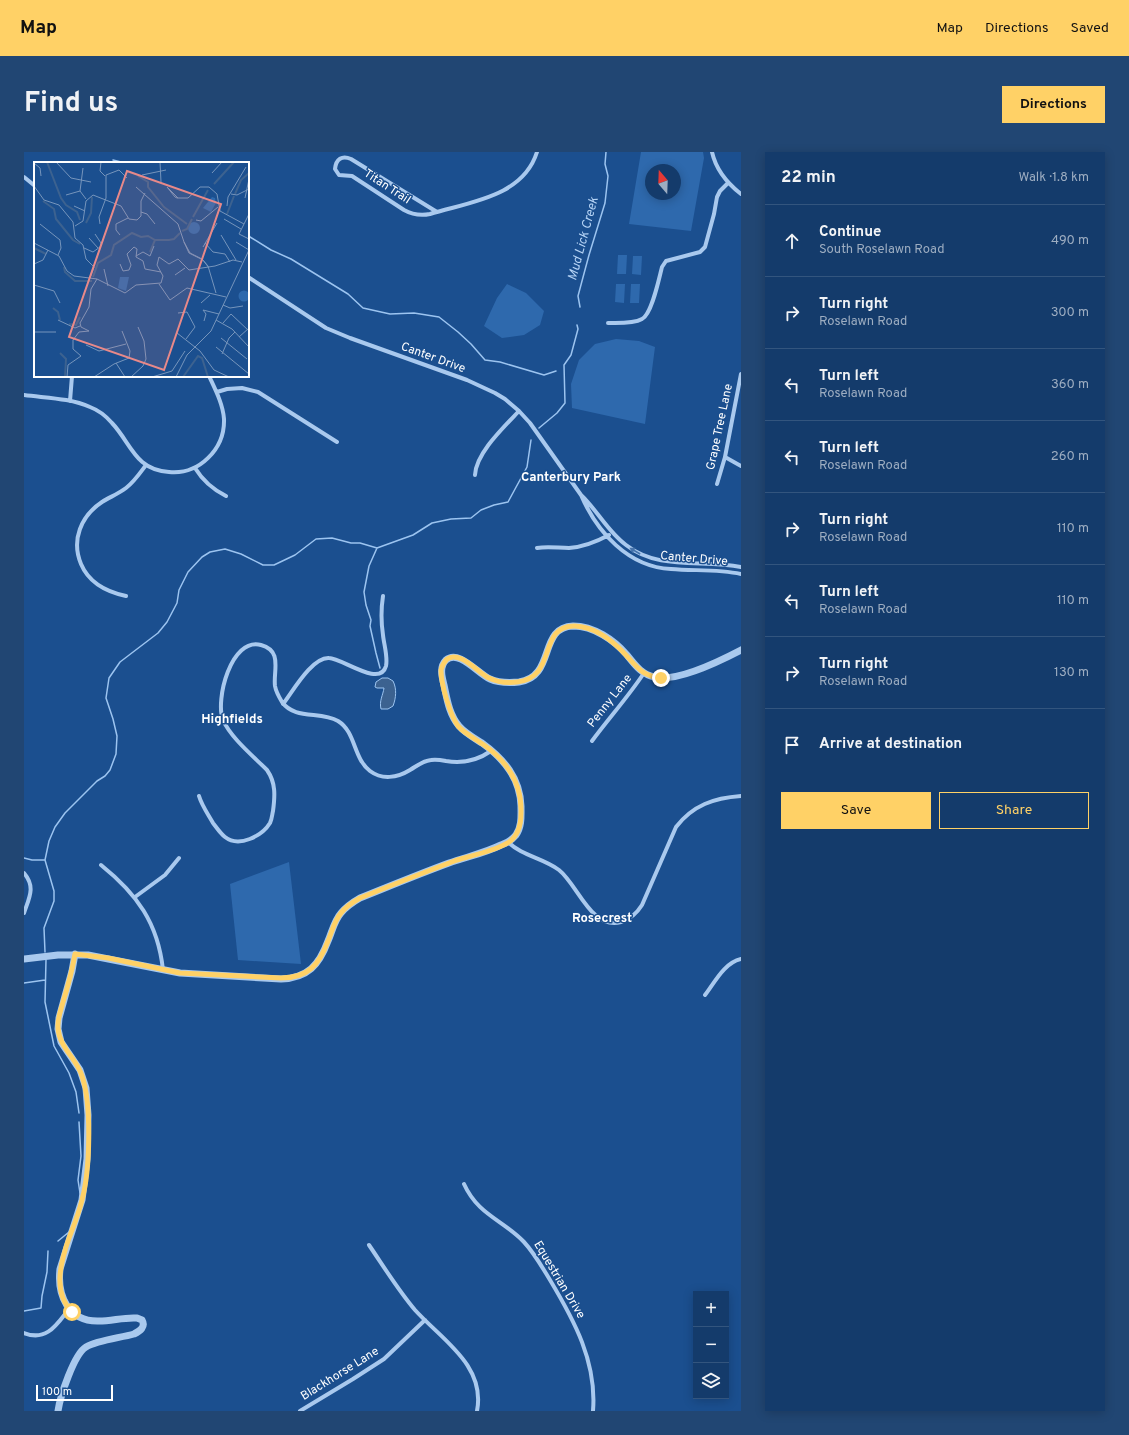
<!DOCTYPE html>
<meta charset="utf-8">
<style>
:root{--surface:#143b6b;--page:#214673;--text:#f1f3f6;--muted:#9dadc1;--line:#33557e;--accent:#ffd166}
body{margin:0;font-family:Overpass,sans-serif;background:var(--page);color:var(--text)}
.controls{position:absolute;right:12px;bottom:12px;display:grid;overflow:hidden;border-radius:0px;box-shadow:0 2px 10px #0003}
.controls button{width:36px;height:36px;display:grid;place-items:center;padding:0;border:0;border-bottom:1px solid var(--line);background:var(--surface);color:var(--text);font:20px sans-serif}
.compass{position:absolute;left:621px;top:12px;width:36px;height:36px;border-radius:50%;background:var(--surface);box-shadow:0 2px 10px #0003;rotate:341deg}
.scale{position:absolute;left:12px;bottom:10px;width:77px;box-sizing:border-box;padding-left:4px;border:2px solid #fff;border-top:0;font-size:11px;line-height:14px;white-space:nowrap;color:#fff;-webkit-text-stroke:3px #1b4f8f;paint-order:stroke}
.stop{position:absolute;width:12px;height:12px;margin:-9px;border:3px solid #ffd166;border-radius:50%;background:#fff}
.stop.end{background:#ffd166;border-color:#fff;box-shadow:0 1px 4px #0008}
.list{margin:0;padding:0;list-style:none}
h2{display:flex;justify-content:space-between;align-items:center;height:52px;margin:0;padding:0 16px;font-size:17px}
h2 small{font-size:13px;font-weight:400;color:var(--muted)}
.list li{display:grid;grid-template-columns:26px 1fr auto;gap:12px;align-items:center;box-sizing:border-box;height:72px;padding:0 16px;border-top:1px solid var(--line)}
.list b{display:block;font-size:15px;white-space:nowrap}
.list p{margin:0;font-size:13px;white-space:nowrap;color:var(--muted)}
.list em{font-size:13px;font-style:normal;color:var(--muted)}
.actions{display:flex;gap:8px;padding:12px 16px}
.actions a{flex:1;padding:9px 0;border:1px solid var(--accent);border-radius:0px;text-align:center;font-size:14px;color:var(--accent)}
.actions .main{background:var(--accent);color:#111}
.icon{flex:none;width:22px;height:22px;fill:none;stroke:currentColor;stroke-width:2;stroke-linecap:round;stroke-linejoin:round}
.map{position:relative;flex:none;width:717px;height:1259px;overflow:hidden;border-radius:0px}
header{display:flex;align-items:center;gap:24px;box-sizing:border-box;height:56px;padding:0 20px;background:var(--accent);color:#111}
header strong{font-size:19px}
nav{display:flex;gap:22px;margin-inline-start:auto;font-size:14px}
.intro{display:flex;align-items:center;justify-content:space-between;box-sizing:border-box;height:96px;padding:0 24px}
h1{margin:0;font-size:28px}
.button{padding:10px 18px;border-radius:0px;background:var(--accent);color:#111;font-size:14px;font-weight:700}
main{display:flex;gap:24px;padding:0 24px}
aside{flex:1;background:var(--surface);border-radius:0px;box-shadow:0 2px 10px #0003}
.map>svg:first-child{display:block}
.green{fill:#2e69ad;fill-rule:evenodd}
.water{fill:#3c6290;stroke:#9cc4f0}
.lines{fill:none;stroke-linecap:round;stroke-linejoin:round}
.stream{stroke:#9cc4f0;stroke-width:1.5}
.minor{stroke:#a9c9ee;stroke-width:4}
.tertiary{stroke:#a9c9ee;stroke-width:7}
.oneway{fill:#4674ac}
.route{stroke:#ffd166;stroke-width:5}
.labels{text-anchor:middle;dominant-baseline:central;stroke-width:3;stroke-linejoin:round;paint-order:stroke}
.street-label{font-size:12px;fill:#fff;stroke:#1b4f8f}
.water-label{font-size:13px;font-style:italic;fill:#b5d3f5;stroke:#1b4f8f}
.neighbourhood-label{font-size:13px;font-weight:bold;fill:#fff;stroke:#1b4f8f}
.inset-river{fill:none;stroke:#3c6290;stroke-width:2}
.inset-road{fill:none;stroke:#7695bc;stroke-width:1}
.view{fill:#e88989;fill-opacity:0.15;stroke:#e88989;stroke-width:2}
.inset-edge{fill:none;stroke:#fff;stroke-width:2}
</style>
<header>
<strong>Map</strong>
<nav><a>Map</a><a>Directions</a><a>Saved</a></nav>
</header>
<div class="intro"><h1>Find us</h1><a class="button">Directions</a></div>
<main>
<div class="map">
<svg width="717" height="1259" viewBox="0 0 717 1259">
<rect width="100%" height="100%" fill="#1b4f8f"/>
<path class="green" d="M 617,0 L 679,0 L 680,6 L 667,79 L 605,72 ZM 627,18 L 651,18 L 651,42 L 627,42 Z
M 594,103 L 603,103 L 602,122 L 593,122 Z
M 609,104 L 618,104 L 617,123 L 608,122 Z
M 483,132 L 502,141 L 520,159 L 516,173 L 500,183 L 478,186 L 460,174 L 473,146 Z
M 592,132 L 601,132 L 600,151 L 591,150 Z
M 607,132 L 616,132 L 615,151 L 606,151 Z
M 592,187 L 615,189 L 631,195 L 621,272 L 548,256 L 547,232 L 555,208 L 571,192 Z
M 265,710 L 277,812 L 214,808 L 206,732 Z"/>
<path class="water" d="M 358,526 L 364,526 L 369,529 C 373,537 372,546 369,554 L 364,557 L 357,557 C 355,549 359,543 360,536 L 353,536 L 351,535 L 352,530 Z"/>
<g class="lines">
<path class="stream" d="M 89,8 L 101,11
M 224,82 L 226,85 L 247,98 L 267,107 L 324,142 L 339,156 L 366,162 L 390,161 L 415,165 L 434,180 L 447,192 L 461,208 L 476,210 L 520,223 L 532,219
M 556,155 L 554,144 L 558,129 L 565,103 L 581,51 L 584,24 L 581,12 L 582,0
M 515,276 L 533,261 L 541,251 L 540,213 L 547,203 L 554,177 L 553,173
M 353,396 L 345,414 L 340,440 L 342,453 L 347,468 L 346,474 L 352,501 L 356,516
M 0,706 L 8,708 L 21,708
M 21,800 L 20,776 L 30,749 L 30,739 L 21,708 L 25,689 L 31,675 L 41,661 L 73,629 L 81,624 L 86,618 L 92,602 L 93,584 L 89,567 L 82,546 L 85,526 L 96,510 L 134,481 L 143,470 L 153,451 L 155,438 L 164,420 L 178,405 L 186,400 L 201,397 L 217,402 L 239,413 L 250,413 L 271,403 L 292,387 L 308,386 L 327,391 L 336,391 L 353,396 L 389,383 L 408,371 L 427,367 L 447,366 L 457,358 L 470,353 L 484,350 L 503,315 L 507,288
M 22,808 L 21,850 L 30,894 L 45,921 L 52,940 L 55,961
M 0,831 L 21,828
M 55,970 L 57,1004 L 54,1028 L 56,1041
M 34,1089 L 45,1080
M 0,1159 L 17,1156 L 18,1144 L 23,1120 L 24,1099"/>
<path class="minor" d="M 688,0 C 692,18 703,31 717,42
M 0,25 L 11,34
M 413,60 L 327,7 C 318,3 312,7 311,17 L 315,23 L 328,24 L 380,58 C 389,63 396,64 406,62 C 445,50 499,45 513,0
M 224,125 L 302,176 L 326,186 L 443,228 L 471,241 L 481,247 L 495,259 L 506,271 L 557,343
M 584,171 C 594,171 609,172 618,167 C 628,162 635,126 638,115 L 642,109 L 676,100 L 681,95 L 690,62 L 693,45 L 696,39 L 704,31
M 193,240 L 203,237 L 218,236 L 234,240 L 313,290
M 0,243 C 22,246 46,246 66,255 C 74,258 82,264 88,271 C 107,291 111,318 145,320 C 175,323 201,297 200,267 C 199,252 191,237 185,224
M 46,249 L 48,224
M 701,305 L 717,314
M 171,316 C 179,329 188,337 202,344
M 451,323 C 452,301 480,275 495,259
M 693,332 L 701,305 L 717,222
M 513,396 C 524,394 534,396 545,396 C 560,395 572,390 585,383
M 717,415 C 678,407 635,419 602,393 C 584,380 573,358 557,343 C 573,380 604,415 647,417 C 670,419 694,417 717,422
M 102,444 C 83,440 65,431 57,412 C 47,388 57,364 78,350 C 86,345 94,342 102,336 C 110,330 116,321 122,313
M 259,552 C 269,539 288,505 305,506 C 318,506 356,536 362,514 C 364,505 360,493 359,483 C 357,470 357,457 359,444
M 568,589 C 585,566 604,545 620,521
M 175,644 C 178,654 184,662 189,671 C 193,676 196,681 201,685 C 215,696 238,684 246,671 C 248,667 248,663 249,659 C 251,644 252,631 243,618 C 229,604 207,586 199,568 C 191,548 207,485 237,493 C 259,499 249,519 251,534 C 252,540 255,545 258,550 C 271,568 296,559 314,569 C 332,580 329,606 346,619 C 358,628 373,626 386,618 C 393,614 398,609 407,608 C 412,607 417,608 422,609 C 439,612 454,608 467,599
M 484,690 C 498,704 519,706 535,718 C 554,733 567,778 597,770 C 607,767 613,761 618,753 L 652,675 C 669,653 690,646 717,644
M 77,713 C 113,742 134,771 139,818
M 0,721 C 12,735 5,746 0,761
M 111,745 L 141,723 L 155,706
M 681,843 C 691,830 700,811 717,807
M 440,1032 C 454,1063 479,1068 500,1090 C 511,1102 518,1115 526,1128 C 550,1168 573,1210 569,1259
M 345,1093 C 360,1115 374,1138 391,1158 C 417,1187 462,1213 453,1259
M 0,1181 C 23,1190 33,1172 45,1157
M 276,1259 L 329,1227 L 360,1207 L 401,1168"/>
<path class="tertiary" d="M 0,807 L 34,803 L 64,803 L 156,821 L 257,827 C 284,826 295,813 304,789 C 308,780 310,769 317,761 C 322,755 329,750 336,746 C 366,734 395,722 425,711 C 442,705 461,701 477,693 C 483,691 488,688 492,683 C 498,674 497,664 497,654 C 496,626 480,607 458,591 C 450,586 441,581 435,574 C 425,562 423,547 420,533 C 418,525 415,515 422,508 C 435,497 454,522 466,527 C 475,531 485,531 495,530 C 532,525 514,475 549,474 C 570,474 590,488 603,503 C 611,513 618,523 631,525 C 654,530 696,509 717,498
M 34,1259 C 36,1245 50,1202 62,1195 C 74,1188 96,1186 110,1182 C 116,1179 122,1175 118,1168 L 113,1166 C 100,1165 88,1169 75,1169 C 44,1170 33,1143 36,1117 L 58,1048 L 63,1007 L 64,963 L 62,936 L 56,918 L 37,890 L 34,877 L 35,866 L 48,819 L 51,802"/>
</g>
<defs><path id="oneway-solid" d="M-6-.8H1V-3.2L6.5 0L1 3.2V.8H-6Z"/></defs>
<use class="oneway" href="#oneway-solid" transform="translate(611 399) rotate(-150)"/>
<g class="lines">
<path class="route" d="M 48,1160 C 28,1140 37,1109 45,1086 C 50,1073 55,1061 58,1048 C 66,1018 68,954 58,924 C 53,907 35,895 34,876 C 33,867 37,858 39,850 C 44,834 48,819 51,802 L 84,806 L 156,821 L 257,826 C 284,826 295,813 304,789 C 308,780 310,769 317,761 C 322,754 329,750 336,746 C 368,733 401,720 433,708 C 449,703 471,699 485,690 C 495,683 497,672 497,661 C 498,632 484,610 460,593 C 452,587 441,582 434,574 C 426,563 417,532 417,518 C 418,514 420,510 423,507 C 436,498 454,521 465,526 C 473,530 484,531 493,530 C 534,526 513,473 551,474 C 571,475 588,488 601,502 C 613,515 618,524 637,526"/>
</g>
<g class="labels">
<g class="street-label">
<text transform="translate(363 35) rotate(33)">Titan Trail</text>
<text transform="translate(409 206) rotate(20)">Canter Drive</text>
<text transform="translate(696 275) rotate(-78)">Grape Tree Lane</text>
<text transform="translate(670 407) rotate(5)">Canter Drive</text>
<text transform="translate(586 549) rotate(-52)">Penny Lane</text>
<text transform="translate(535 1128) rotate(59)">Equestrian Drive</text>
<text transform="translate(316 1222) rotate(-32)">Blackhorse Lane</text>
</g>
<g class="water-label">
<text transform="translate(560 87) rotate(-75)">Mud Lick Creek</text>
</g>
<g class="neighbourhood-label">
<text x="547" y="326">Canterbury Park</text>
<text x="208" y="568">Highfields</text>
<text x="578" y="767">Rosecrest</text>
</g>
</g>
<g transform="translate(10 10)">
<rect width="215" height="215" fill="#1b4f8f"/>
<path d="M 178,35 L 181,36 L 182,41 L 177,50 L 169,46 ZM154 66a6 6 0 1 1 12 0a6 6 0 1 1-12 0ZM 86,115 L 95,115 L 92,129 L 84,126 ZM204.5 134a5.5 5.5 0 1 1 11 0a5.5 5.5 0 1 1-11 0Z" fill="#2e69ad"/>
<path class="inset-river" d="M 13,0 L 27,36 L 32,43 L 43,50 L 46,58M 104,14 L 114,20 L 114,25 L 130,45 L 153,62M 180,22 L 200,0M 201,32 L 207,18 L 215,11M 9,39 L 20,47 L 22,57 L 39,78 L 46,82M 193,52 L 200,34M 159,55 L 174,28M 52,61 L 57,51 L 58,35M 148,69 L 153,67 L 158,57M 0,86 L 12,92M 116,90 L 121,78M 30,105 L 31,110 L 41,119 L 58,119M 59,115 L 64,101 L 77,93 L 80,83 L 98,71 L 107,75 L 114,74 L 121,78 L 135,78 L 140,77 L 146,71M 19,146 L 24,150 L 26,158M 35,162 L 42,163 L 46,155M 26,191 L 32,197 L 31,215M 149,215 L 164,194 L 168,196 L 174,215"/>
<path class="inset-road" d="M 22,0 L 37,16 L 57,20M 67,0 L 66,9 L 71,14M 126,0 L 127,20M 0,1 L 6,6 L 7,14M 49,6 L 46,29 L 52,37M 178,11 L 188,0M 108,13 L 132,8M 0,24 L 10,38 L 25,43 L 39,60 L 41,76 L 49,83 L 52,97 L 60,105 L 56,116M 102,25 L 144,62 L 150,80M 197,32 L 203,33 L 215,27M 32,33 L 46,29M 144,36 L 133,25 L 141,35 L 143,36 L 154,36 L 166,25 L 175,25 L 183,32 L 186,49 L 210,62M 211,36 L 215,17M 40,44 L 51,49M 193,44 L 194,35 L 212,5M 107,50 L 113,52 L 121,62M 215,52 L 205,72 L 215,77M 190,57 L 207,67M 162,58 L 167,59 L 184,45M 6,62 L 26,78 L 27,86 L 24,93M 66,62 L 65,55 L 72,36 L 72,13 L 85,8 L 93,16M 41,64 L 49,59 L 52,39 L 59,33 L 87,44 L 95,57 L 103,58 L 107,54 L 107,39 L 111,31M 86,73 L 82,68 L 82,62 L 94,56M 187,73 L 202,98M 55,76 L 64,86M 202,80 L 215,88M 0,81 L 25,94 L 33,109 L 40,114 L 63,117 L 91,131 L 102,123 L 127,121 L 129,114 L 123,103 L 125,95 L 135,102 L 144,97 L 155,108 L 181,104 L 199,98 L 208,100M 171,81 L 179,90 L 191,92 L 196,100M 169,85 L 183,61M 50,86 L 59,90 L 66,85 L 67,81 L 61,72M 102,94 L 109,90 L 116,94 L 120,84M 0,102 L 9,98 L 14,88M 86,102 L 89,109 L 95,108 L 97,103 L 93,92 L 100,85 L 103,87 L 102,95 L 109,99 L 111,107 L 127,110M 175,106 L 169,98 L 155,91 L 150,80 L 156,91 L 168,97 L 174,104 L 182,131M 70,107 L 74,124M 141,113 L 151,106M 125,122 L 136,138 L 153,126 L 192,135M 0,123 L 20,129 L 26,141M 167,141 L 176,133M 189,143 L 196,146 L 209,144M 144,151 L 153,150 L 161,165 L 152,177M 24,158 L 41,166 L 46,164M 182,158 L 198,167 L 215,185M 170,159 L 172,152 L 169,148 L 185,152M 189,161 L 197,152 L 215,169M 0,170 L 22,170M 143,171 L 166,189 L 180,208 L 195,215M 205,175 L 215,166M 187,176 L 213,197M 52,183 L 65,189 L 92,182M 182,185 L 215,212M 188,192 L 195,176 L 201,170M 82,201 L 91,215M 33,215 L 34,203 L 47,194 L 39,187 L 39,178 L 45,170 L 55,169 L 47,165 L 46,161 L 55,145 L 57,127 L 63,117M 60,215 L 80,202 L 95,196 L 96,189 L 88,169M 97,215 L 109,204 L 112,197 L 110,179 L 104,165M 118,215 L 138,209 L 151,189M 142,215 L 153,193 L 177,169 L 215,88"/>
<path class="view" d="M 93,9 L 187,42 L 130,208 L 35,175 Z"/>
<rect width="215" height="215" class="inset-edge"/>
</g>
</svg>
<div class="controls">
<button>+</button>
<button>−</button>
<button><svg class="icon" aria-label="layers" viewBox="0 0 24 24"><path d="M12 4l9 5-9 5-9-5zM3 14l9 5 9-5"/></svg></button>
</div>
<svg class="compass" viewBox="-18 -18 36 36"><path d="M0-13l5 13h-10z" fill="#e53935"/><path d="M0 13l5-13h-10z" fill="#9dadc1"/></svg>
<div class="scale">100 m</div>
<div class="stop" style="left:48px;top:1160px"></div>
<div class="stop end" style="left:637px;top:526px"></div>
</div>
<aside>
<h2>22 min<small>Walk · 1.8 km</small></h2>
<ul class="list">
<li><svg class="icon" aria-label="ahead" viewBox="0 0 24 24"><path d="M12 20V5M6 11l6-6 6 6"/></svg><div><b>Continue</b><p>South Roselawn Road</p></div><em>490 m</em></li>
<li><svg class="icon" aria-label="right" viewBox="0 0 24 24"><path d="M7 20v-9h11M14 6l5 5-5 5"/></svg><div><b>Turn right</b><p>Roselawn Road</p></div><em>300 m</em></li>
<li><svg class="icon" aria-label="left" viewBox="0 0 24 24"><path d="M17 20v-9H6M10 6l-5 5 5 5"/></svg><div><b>Turn left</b><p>Roselawn Road</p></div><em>360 m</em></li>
<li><svg class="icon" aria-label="left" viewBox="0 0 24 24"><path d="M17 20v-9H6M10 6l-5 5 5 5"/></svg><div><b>Turn left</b><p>Roselawn Road</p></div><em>260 m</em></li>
<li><svg class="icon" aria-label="right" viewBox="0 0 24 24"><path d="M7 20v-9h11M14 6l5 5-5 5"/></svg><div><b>Turn right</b><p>Roselawn Road</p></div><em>110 m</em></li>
<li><svg class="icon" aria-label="left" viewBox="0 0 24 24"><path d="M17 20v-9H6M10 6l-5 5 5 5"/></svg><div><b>Turn left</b><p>Roselawn Road</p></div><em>110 m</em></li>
<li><svg class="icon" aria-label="right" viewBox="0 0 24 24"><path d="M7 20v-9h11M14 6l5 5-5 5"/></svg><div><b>Turn right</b><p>Roselawn Road</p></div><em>130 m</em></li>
<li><svg class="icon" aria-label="arrive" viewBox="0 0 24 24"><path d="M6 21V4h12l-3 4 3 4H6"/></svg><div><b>Arrive at destination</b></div></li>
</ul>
<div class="actions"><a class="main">Save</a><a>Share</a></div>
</aside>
</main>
